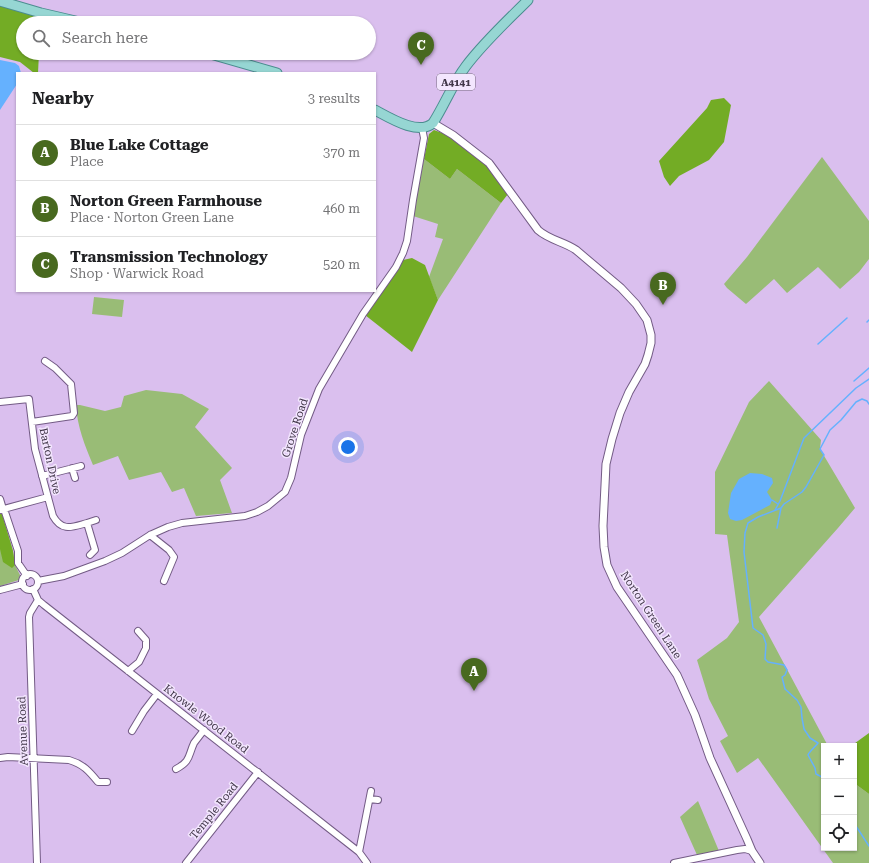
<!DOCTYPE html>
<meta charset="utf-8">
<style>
:root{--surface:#fff;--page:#f2f2f2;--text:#202124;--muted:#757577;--line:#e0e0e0;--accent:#48691f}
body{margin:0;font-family:"Roboto Serif",serif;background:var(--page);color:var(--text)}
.controls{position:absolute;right:12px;bottom:12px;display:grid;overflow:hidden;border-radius:0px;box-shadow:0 1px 3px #0004}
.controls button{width:36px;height:36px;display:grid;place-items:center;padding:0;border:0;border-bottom:1px solid var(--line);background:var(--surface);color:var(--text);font:20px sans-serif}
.you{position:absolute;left:348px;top:447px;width:14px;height:14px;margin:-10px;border:3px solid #fff;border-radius:50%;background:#1a73e8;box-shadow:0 0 0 6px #1a73e833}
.badge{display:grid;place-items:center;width:26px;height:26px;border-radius:50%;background:var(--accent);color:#fff;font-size:13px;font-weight:700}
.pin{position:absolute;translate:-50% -33px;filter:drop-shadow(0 1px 2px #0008)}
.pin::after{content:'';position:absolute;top:21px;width:14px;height:12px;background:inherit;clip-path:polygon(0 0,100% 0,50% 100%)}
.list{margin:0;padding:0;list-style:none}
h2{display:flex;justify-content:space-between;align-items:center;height:52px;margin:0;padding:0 16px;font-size:17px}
h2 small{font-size:13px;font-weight:400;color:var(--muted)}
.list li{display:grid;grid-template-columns:26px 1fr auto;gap:12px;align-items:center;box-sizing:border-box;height:56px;padding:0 16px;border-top:1px solid var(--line)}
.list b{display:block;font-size:15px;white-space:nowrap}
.list p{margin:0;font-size:13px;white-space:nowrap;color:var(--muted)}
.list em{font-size:13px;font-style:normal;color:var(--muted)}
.icon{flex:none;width:22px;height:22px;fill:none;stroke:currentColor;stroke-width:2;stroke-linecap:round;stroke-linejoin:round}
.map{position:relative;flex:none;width:869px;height:863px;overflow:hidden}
.search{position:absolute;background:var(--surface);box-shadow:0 1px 3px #0004;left:16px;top:16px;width:360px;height:44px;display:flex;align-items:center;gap:10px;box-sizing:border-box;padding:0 14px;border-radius:22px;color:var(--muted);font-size:15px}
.panel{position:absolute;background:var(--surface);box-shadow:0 1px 3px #0004;left:16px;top:72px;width:360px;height:220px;border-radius:0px}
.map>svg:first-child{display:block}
.green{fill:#99bc76}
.forest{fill:#73ac25}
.water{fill:#65b1fe}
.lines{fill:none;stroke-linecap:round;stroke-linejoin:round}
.stream{stroke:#65b1fe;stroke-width:1.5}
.minor-casing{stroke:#735b85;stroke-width:8}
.tertiary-casing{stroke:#735b85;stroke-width:9}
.primary-casing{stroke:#4b8c8f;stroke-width:11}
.minor{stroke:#fff;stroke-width:6}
.tertiary{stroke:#fff;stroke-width:7}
.primary{stroke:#96d6d3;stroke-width:9}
.labels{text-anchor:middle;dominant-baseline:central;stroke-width:3;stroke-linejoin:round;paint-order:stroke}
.shield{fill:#f3e6fe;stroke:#766b7f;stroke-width:1}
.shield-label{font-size:10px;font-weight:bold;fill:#413649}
.street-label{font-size:11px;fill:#413649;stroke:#f3e6fe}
</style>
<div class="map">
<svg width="869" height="863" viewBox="0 0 869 863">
<rect width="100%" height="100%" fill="#dabfee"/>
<path class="green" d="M 822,157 L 869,221 L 869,259 L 859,272 L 840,289 L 818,267 L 787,293 L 774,279 L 746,304 L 727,288 L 724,284 L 747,257 Z
M 424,159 L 450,179 L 457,169 L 501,203 L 438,300 L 429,277 L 443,239 L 435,237 L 438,224 L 413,216 Z
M 94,297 L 124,300 L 122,317 L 92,314 Z
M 769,381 L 821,440 L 820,449 L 855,508 L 838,528 L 759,617 L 828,746 L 824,746 L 824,848 L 854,848 L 854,783 L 869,794 L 869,863 L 833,863 L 758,758 L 737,773 L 720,741 L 728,736 L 709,699 L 697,660 L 727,638 L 739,622 L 727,535 L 715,534 L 715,472 L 749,402 Z
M 146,390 L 182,394 L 209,409 L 195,427 L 232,468 L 220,480 L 232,513 L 196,516 L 184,488 L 172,492 L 161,472 L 129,480 L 118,456 L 93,465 C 85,446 77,426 76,405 L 80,405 L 105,411 L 121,407 L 124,396 Z
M 0,514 L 2,514 L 13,551 L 15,565 L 20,575 L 19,580 L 0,586 Z
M 698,801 L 719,851 L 697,855 L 680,817 Z"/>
<path class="forest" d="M 0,6 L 39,16 L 39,23 L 23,23 L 23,53 L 39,53 L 38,73 L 34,73 L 20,62 L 0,57 Z
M 724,98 L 731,105 L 724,142 L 709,160 L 679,176 L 670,186 L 664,177 L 659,161 L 707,108 L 711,100 Z
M 434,130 L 445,134 L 487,165 L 508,194 L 501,203 L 457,169 L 450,179 L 424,159 L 429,134 Z
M 412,258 L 425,265 L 438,300 L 412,352 L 365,315 L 395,274 L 403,260 Z
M 0,514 L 2,514 L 13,551 L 15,565 L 12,568 L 3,562 L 0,549 Z
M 869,733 L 869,794 L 854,783 L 854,746 L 851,746 Z"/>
<path class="water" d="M 0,60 L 15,63 L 19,66 L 21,73 L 17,73 L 17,84 L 0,110 Z
M 750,473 L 762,474 L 772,478 L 773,483 L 767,492 L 772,500 L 770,505 L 742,520 L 736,521 L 730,519 L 728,513 L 731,493 L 739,479 Z"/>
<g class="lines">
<path class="stream" d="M 867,322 L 869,320
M 818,344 L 847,318
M 854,381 L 869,368
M 772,500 L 778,504
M 775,510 L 780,501 L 804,438 L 856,388 L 869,379
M 777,528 L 781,508
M 824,778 L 816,774 L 815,768 L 808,755 C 809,752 815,747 818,743 L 810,738 L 804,729 L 802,718 L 801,707 L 797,700 L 785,689 L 782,677 L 785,675 L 787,670 L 784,665 L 768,662 L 765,659 L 766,644 L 763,635 L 753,628 L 744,552 L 745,533 L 748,523 L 758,517 L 781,508 L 784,504 L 802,492 L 806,487 L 824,455 L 820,449 L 830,430 L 841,420 L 856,402 L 862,399 L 867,401 L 869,404
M 854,823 L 869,846"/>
<g class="minor-casing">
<path id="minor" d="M 0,402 L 29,399 L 35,449 L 53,516 C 62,532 72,527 87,523 L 95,550 L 90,555
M 32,422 L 72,416 L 74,413 L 71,384 L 55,368 L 45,361
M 72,468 L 75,478
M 42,476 L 81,466
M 0,499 L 3,509
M 4,509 L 18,551 L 18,563 L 27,576
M 0,510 L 48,497
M 87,523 L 96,520
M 150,535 L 169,550 L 174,557 L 164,581
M22 582a8 8 0 1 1 16 0a8 8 0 1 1-16 0Z
M 38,581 L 64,576 L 105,561 L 122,553 L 150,535 L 168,527 L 182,523 L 245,516 L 257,512 L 268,506 L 285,492 L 291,478 L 301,435 L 319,389 L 363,314 L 396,267 L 403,253 L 407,241 L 413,200 L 424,138 L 422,128
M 33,589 L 38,600 L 44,605 L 359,852 L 367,863
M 0,590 L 23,584
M 128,671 L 139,662 L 146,648 L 146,640 L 138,631
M 132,731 L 144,711 L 157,694
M 0,758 L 8,757 L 69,760 C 83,764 89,771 98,782 L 107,782
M 176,769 C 191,761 188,756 194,743 C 197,739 201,734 204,730
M 370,799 L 378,800
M 359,852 L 371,791
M 37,863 L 29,617 L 30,613 L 38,600
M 186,863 L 258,772
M 674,863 L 737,850 L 745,849 L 752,851"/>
</g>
<g class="tertiary-casing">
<path id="tertiary" d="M 433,123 L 453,135 L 489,163 L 538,230 C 549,240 565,242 576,250 L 621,288 L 636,304 L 647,320 L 651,335 L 651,343 L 648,355 L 645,364 L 629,392 L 620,413 L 612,439 L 606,464 L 605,485 L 603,526 L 604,547 L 607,565 L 617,587 L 677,675 L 695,715 L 710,758 L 747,839 L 752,851 L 760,863"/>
</g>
<g class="primary-casing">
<path id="primary" d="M 0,1 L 41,13 L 84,23
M 207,53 L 277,73
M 375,110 C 390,118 419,136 433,123 C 445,104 453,83 466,66 C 484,42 507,21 528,0"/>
</g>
<use href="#minor" class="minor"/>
<use href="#tertiary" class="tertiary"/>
<use href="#primary" class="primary"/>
</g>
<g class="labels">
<rect class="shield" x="437" y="74" width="38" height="16" rx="3"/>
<g class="shield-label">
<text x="456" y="82">A4141</text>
</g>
<g class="street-label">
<text transform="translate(295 428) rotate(-72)">Grove Road</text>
<text transform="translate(50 461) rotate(78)">Barton Drive</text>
<text transform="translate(651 615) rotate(57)">Norton Green Lane</text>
<text transform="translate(206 719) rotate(38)">Knowle Wood Road</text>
<text transform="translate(23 731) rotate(-92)">Avenue Road</text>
<text transform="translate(214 811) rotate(-51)">Temple Road</text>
</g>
</g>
</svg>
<div class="controls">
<button>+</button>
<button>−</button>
<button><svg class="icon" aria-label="locate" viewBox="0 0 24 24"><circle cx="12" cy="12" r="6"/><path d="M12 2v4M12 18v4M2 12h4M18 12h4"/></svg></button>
</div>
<div class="you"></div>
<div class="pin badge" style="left:474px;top:691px">A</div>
<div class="pin badge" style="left:663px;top:305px">B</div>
<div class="pin badge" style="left:421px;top:65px">C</div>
<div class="search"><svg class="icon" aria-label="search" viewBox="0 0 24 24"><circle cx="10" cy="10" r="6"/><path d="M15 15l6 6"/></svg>Search here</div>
<section class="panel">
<h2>Nearby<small>3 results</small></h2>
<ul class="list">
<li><span class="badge">A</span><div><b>Blue Lake Cottage</b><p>Place</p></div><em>370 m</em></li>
<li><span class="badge">B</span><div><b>Norton Green Farmhouse</b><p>Place · Norton Green Lane</p></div><em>460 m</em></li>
<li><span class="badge">C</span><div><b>Transmission Technology</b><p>Shop · Warwick Road</p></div><em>520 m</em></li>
</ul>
</section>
</div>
